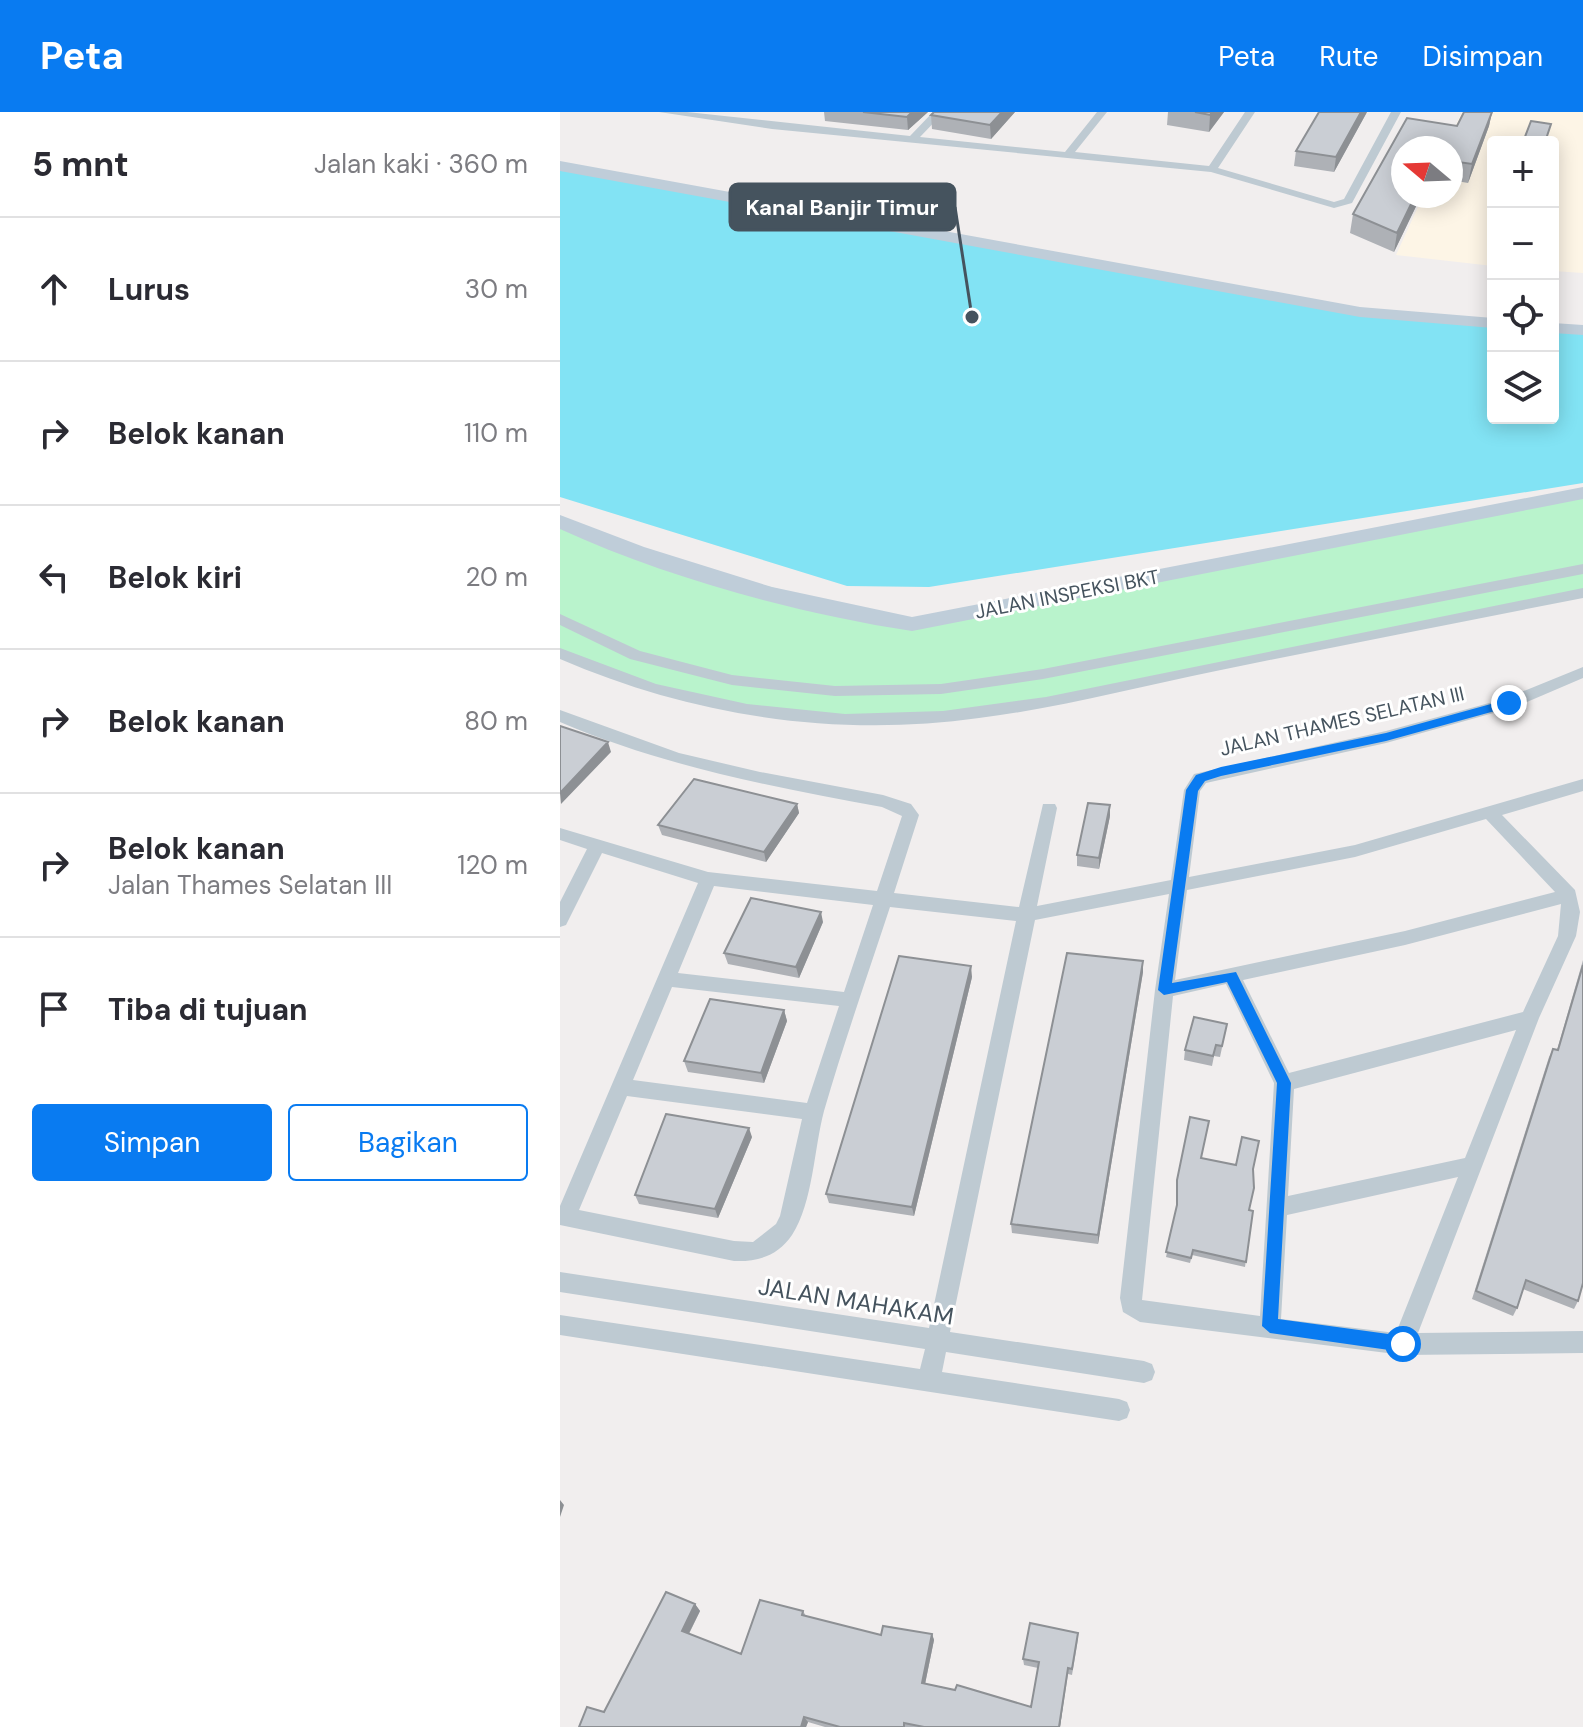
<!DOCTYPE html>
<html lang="id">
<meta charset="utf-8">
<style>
:root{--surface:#fff;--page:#f2f2f3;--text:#2b2b33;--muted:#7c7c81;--line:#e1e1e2;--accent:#097bf1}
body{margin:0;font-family:"DM Sans",sans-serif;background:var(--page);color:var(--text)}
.controls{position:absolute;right:24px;top:24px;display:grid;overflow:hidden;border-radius:8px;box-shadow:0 4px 20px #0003}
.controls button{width:72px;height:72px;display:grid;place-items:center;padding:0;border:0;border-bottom:2px solid var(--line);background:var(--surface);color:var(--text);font:40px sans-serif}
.compass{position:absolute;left:831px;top:24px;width:72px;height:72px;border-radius:50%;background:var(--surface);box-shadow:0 4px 20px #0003;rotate:289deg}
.stop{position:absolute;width:24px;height:24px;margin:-18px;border:6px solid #097bf1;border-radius:50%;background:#fff}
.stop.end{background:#097bf1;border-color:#fff;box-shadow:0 2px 8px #0008}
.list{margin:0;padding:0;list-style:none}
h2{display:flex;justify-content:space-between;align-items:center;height:104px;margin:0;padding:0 32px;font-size:34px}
h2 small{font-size:26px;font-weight:400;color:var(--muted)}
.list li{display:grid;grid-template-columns:52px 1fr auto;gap:24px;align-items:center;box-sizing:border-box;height:144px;padding:0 32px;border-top:2px solid var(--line)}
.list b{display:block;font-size:30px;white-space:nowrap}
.list p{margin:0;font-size:26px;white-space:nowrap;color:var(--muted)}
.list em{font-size:26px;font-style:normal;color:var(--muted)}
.actions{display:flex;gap:16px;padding:24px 32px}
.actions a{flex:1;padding:18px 0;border:2px solid var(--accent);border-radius:8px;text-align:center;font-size:28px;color:var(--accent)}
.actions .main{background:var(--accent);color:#fff}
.icon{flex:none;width:44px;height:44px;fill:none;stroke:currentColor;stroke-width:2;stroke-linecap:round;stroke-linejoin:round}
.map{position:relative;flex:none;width:1023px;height:1615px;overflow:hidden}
header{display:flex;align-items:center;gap:48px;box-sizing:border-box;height:112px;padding:0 40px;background:var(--accent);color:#fff}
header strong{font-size:38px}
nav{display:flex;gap:44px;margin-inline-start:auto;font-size:28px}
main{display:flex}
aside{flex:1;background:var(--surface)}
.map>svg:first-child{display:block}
.commercial{fill:#fdf5e6}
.green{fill:#b9f3cc}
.water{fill:#82e3f4}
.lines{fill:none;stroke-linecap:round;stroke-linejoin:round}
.street{fill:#becad2;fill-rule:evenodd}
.secondary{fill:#bfcdd9;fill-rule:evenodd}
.wall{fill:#aeb1b6}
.shaded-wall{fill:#8d9094}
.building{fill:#caced4;stroke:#8d9094;stroke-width:2}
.route{fill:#097bf1}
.labels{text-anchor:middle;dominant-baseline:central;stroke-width:6;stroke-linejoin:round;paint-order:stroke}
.street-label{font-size:20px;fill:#45535e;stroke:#fff}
.near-street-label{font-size:24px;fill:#45535e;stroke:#fff}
.leader{fill:none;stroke:#45535e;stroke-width:3}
.callout-dot{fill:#45535e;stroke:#fff;stroke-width:3}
.callout{fill:#45535e;stroke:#45535e;stroke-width:3}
.callout-label{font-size:22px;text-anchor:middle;font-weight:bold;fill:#fff}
</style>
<header>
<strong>Peta</strong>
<nav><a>Peta</a><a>Rute</a><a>Disimpan</a></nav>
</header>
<main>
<aside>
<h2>5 mnt<small>Jalan kaki · 360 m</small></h2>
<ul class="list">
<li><svg class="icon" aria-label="ahead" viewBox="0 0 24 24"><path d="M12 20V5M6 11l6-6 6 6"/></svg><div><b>Lurus</b></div><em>30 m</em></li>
<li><svg class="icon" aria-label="right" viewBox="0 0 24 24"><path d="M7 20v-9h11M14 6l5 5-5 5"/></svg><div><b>Belok kanan</b></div><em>110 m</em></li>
<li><svg class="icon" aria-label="left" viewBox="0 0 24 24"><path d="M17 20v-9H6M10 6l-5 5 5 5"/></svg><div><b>Belok kiri</b></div><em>20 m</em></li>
<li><svg class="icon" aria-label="right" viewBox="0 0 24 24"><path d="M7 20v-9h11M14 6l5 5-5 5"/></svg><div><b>Belok kanan</b></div><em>80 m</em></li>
<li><svg class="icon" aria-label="right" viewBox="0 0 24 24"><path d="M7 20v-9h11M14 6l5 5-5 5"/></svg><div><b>Belok kanan</b><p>Jalan Thames Selatan III</p></div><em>120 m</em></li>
<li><svg class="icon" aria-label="arrive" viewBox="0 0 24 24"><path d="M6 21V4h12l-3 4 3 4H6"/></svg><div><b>Tiba di tujuan</b></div></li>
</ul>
<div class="actions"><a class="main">Simpan</a><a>Bagikan</a></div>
</aside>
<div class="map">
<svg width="1023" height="1615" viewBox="0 0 1023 1615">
<rect width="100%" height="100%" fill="#f1eeee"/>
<path class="commercial" d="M 902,0 L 1023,0 L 1023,161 L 993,159 L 993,30 L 933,30 L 933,154 L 836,143 L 863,84 L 891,84 L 891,36 L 885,36 Z"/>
<path class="green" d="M 1023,382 L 1023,481 L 487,588 L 383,605 L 279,606 L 180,599 L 76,571 L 0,541 L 0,408 L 84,442 L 352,512 Z"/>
<path class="water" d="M 0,58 L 813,204 L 933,214 L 933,306 L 993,306 L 993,219 L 1023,221 L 1023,371 L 369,475 L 287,474 L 0,385 Z"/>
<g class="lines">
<path class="street" d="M 99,0 L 127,0 L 350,24 L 373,0 L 384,0 L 360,25 L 505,40 L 537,0 L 547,0 L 515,40 L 649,54 L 685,0 L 695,0 L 658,56 L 774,90 L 784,87 L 831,0 L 841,0 L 792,91 L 774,96 L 651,60 L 212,17 Z
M 1023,452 L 1023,462 L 483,567 L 381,582 L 275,584 L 172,573 L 70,547 L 0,513 L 0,502 L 80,539 L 172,563 L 275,574 L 381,572 L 483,557 Z
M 1023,476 L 1023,486 C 901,510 778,534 656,559 C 577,575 499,596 419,606 C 276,626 132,604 0,547 L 0,536 L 96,572 L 187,592 L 285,602 L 383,599 L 486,585 Z
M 1023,555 L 1023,566 L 955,595 L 826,631 L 646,671 L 640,679 L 629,765 L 795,733 L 1023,667 L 1023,679 L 942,703 L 1015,778 L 1020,800 L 1016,824 L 979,906 L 858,1221 L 1023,1219 L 1023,1241 L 843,1243 L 580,1210 L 563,1200 L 560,1186 L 595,878 L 609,782 L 475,808 L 390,1220 L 584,1249 L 592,1252 L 595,1260 L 592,1268 L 584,1271 L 386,1240 L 382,1260 L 559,1287 L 567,1290 L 570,1298 L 567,1306 L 559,1309 L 0,1223 L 0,1203 L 360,1257 L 365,1237 L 0,1180 L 0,1160 L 369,1216 L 456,809 L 330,795 C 308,862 284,930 264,999 C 254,1036 253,1091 232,1123 C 218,1144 197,1150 174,1149 L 0,1113 L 0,1094 L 138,771 L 42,741 L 6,813 L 0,815 L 0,790 L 27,737 L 0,728 L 0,716 L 148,760 L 317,779 L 342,704 L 322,695 C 212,675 103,654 0,610 L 0,598 L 119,641 L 200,660 L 323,683 L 351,692 L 359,703 L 334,781 L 459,795 L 483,692 L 495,692 L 497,696 L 477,794 L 611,768 L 624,678 L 634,662 L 826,619 L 944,587 ZM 926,707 L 995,780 L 845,819 L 615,868 L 627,778 L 795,745 ZM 154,774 L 313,793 L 284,880 L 118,861 ZM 1001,792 L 998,824 L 963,900 L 729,961 L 683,868 L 845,833 ZM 666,872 L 714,971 L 700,1204 L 582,1188 L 613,884 ZM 112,875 L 279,894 L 247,991 L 73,968 ZM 956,918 L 905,1046 L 728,1084 L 734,977 ZM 67,984 L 242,1007 L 220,1104 L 216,1112 L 193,1130 L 174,1129 L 19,1098 ZM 898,1065 L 836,1221 L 721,1207 L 727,1103 Z"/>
<path class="secondary" d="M 0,49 L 800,195 L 933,206 L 933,216 L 800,205 L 0,59 Z
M 993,211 L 1023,213 L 1023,223 L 993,221 Z
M 1023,375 L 1023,387 L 352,519 C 236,501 107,466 0,417 L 0,403 L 84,435 L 212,475 L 352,505 Z"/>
</g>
<path class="wall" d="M 264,0 L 368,0 L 348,18 L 265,9 Z
M 374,0 L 455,0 L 431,27 L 372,17 L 371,3 Z
M 608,0 L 664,0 L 649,20 L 607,13 Z
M 807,0 L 774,60 L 734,54 L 736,39 Z
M 904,0 L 932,0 L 929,14 L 908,71 L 891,68 L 891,36 L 843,36 L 843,84 L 861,84 L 834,140 L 790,121 L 793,102 L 847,6 L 897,14 Z
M 237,692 L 239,701 L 206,750 L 102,723 L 98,713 Z
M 550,704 L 539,757 L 517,754 L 517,743 Z
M 263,810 L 239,866 L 168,852 L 164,841 Z
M 1023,848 L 1023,1171 L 1018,1189 L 1014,1197 L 963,1177 L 957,1196 L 953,1204 L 912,1187 L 989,945 L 993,937 L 997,938 Z
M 583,849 L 583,860 L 538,1132 L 452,1121 L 451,1112 Z
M 412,865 L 354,1104 L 269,1091 L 266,1082 Z
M 224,898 L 227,909 L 204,971 L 128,960 L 124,949 Z
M 667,912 L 660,945 L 654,944 L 652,954 L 624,948 L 625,938 Z
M 192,1025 L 158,1106 L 79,1092 L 75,1083 Z
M 642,1046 L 693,1057 L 689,1098 L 693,1099 L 685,1155 L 632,1143 L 630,1151 L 606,1145 L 617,1095 L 617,1068 Z
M 135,1492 L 140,1499 L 129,1522 L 181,1542 L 243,1499 L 246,1504 L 321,1523 L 372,1522 L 374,1528 L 365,1572 L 471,1595 L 478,1556 L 464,1553 L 463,1547 L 518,1527 L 512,1563 L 508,1562 L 500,1615 L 265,1615 L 248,1610 L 246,1615 L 19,1615 L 44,1600 Z"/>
<path class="shaded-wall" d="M 352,0 L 368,0 L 348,18 L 347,5 Z
M 442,0 L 455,0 L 431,27 L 430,13 Z
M 652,0 L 664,0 L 649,20 L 650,3 Z
M 801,0 L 807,0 L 774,60 L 776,45 Z
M 932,0 L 929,14 L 908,71 L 912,52 Z
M 855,84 L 861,84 L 834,140 L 837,121 Z
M 48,630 L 51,640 L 1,692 L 0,681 Z
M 237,692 L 239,701 L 206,750 L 204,740 Z
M 550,693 L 550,704 L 539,757 L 539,746 Z
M 261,800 L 263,810 L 239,866 L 236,855 Z
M 583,849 L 583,860 L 538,1132 L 538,1123 Z
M 411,854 L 412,865 L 354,1104 L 352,1095 Z
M 224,898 L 227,909 L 204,971 L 201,961 Z
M 189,1016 L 192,1025 L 158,1106 L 155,1097 Z
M 0,1388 L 4,1393 L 0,1405 Z
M 135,1492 L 140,1499 L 127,1525 L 122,1519 Z
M 372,1522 L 374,1528 L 364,1577 L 362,1571 Z
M 508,1556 L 500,1615 L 499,1615 Z
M 244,1605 L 248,1610 L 246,1615 L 241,1615 Z"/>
<path class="building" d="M 303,0 L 352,0 L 347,5 Z
M 374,0 L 442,0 L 430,13 L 371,3 Z
M 635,0 L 652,0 L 650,3 Z
M 759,0 L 801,0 L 776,45 L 736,39 Z
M 904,0 L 932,0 L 912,52 L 891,49 L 891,36 L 843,36 L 843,84 L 855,84 L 837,121 L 793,102 L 847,6 L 897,14 Z
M 971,9 L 991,12 L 985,30 L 963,30 Z
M 0,614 L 48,630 L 0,681 Z
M 134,667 L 237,692 L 204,740 L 98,713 Z
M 528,691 L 550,693 L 539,746 L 517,743 Z
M 191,786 L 261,800 L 236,855 L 164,841 Z
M 507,841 L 583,849 L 538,1123 L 451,1112 Z
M 339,844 L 411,854 L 352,1095 L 266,1082 Z
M 1023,853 L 1023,1171 L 1018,1189 L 966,1168 L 957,1196 L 916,1179 L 993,937 L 998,938 Z
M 150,887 L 224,898 L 201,961 L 124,949 Z
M 634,905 L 667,912 L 662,934 L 656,933 L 653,944 L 625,938 Z
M 106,1002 L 189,1016 L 155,1097 L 75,1083 Z
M 630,1005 L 649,1009 L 641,1046 L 676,1053 L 682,1025 L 699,1029 L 693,1057 L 694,1076 L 689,1098 L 693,1099 L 686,1150 L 633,1138 L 631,1146 L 606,1140 L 617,1093 L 617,1068 Z
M 106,1480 L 135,1492 L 122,1519 L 181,1542 L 200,1488 L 243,1499 L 242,1503 L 321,1523 L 323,1514 L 372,1522 L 362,1571 L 395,1578 L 397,1573 L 471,1595 L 479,1550 L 463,1547 L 470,1511 L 518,1521 L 512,1557 L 508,1556 L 499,1615 L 364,1615 L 344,1611 L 344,1615 L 280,1615 L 244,1605 L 241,1615 L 19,1615 L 27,1595 L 44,1600 Z"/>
<path class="route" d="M 949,587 L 953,588 L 953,594 L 826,629 L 661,664 L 645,669 L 638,679 L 612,871 L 676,860 L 731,971 L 718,1207 L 843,1224 L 851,1232 L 843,1240 L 710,1221 L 702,1214 L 717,971 L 667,870 L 604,883 L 598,878 L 626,678 L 636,663 L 661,655 L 826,621 Z"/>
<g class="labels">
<g class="street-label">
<text transform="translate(507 482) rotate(-11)">JALAN INSPEKSI BKT</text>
<text transform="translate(782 609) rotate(-13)">JALAN THAMES SELATAN III</text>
</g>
<g class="near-street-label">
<text transform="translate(296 1189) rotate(9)">JALAN MAHAKAM</text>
</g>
</g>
<path class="leader" d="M412 205L395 95"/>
<circle class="callout-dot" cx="412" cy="205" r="8"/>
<rect class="callout" x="170" y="72" width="225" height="46" rx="8"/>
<g class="callout-label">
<text x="282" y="103">Kanal Banjir Timur</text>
</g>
</svg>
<div class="controls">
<button>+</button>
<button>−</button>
<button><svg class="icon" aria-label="locate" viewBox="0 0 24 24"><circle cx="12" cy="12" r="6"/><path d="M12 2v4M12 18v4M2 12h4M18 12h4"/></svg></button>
<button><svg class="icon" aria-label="layers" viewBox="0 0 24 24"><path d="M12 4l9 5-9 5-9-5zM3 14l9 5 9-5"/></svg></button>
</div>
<svg class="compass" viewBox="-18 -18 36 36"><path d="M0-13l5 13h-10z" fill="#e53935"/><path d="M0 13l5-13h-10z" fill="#7c7c81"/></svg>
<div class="stop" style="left:843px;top:1232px"></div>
<div class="stop end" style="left:949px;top:591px"></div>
</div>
</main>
